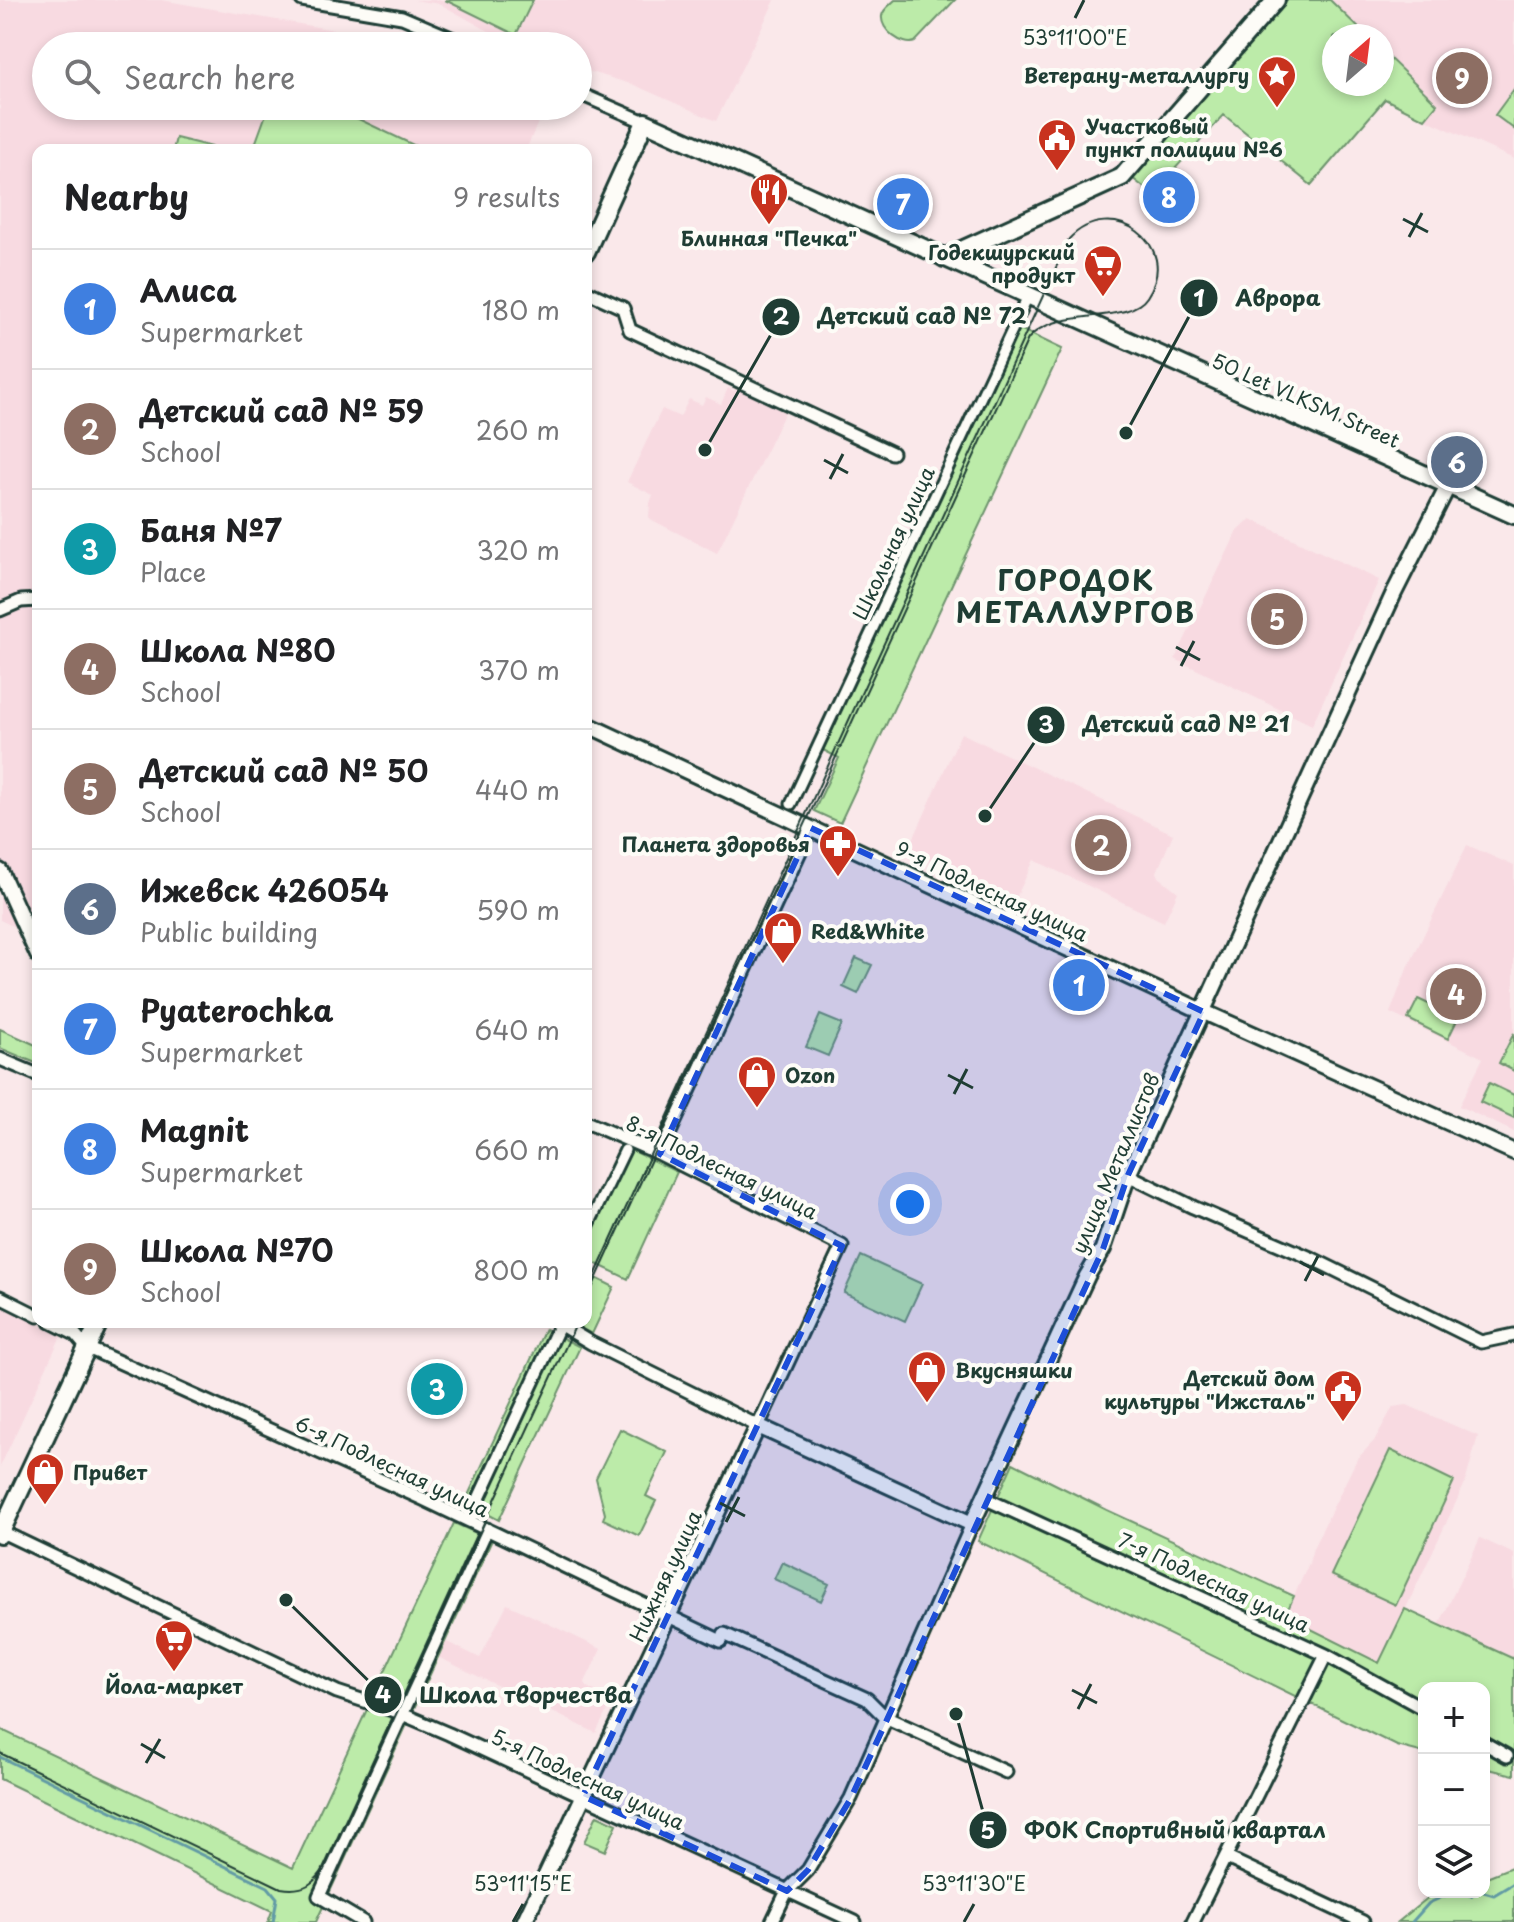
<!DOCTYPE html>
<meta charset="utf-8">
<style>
:root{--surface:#fff;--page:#f6f6f6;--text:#202124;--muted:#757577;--line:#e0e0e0;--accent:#c8321e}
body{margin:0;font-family:"Playpen Sans",sans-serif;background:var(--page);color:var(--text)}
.controls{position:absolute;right:24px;bottom:24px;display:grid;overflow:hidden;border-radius:16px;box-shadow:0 4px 12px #0003}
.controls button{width:72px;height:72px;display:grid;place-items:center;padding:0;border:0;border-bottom:2px solid var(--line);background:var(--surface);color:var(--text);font:40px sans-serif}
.compass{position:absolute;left:1322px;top:24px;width:72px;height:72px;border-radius:50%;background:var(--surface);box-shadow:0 4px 12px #0003;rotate:28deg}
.you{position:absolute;left:910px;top:1204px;width:28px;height:28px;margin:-20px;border:6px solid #fff;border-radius:50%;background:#1a73e8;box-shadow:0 0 0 12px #1a73e833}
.badge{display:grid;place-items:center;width:52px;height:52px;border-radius:50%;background:var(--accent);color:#fff;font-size:26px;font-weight:700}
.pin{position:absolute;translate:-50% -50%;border:4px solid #fff;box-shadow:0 2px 8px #0006}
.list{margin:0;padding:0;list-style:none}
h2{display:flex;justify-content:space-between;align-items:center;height:104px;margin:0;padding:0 32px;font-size:34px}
h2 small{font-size:26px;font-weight:400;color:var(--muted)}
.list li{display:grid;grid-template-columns:52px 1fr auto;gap:24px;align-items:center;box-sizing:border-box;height:120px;padding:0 32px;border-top:2px solid var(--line)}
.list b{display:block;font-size:30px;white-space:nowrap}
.list p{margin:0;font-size:26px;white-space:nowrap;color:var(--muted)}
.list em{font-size:26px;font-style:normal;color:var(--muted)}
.icon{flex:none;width:44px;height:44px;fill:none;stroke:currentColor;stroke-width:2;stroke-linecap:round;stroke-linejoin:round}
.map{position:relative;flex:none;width:1514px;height:1922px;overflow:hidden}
.search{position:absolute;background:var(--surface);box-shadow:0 4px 12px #0003;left:32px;top:32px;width:560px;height:88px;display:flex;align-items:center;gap:20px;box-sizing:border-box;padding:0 28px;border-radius:44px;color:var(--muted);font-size:30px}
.panel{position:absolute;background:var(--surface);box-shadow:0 4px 12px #0003;left:32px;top:144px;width:560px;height:1184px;border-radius:16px}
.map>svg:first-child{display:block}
.built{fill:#f8dae1}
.green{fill:#bceba9;stroke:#6e946e;stroke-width:2}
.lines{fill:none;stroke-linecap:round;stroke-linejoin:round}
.stream{stroke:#629ba5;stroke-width:3}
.pedestrian-casing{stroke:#1f3d34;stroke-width:15}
.minor-casing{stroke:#1f3d34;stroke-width:17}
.tertiary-casing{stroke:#1f3d34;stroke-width:20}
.secondary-casing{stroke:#1f3d34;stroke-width:22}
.pedestrian{stroke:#fdfcf7;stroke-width:9}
.minor{stroke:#fdfcf7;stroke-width:11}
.tertiary{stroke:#fdfcf7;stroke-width:14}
.secondary{stroke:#fdfcf7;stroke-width:16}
.tram{stroke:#1f3d34;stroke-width:2}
.marked{fill:#1d4ed8;fill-opacity:0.2;stroke:#1d4ed8;stroke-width:6;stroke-dasharray:16 10;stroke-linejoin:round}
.ticks{fill:none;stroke:#1f3d34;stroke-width:3}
.labels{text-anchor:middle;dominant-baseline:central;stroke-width:8;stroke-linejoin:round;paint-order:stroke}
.poi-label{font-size:20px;font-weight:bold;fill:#1f3d34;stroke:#fdfcf7;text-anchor:start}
.street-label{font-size:20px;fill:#1f3d34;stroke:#fdfcf7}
.district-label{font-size:28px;font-weight:bold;letter-spacing:2px;fill:#1f3d34;stroke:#fdfcf7}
.ticks-label{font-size:20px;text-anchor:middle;fill:#1f3d34;stroke:#fdfcf7;stroke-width:8;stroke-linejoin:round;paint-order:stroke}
.leader{fill:none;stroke:#1f3d34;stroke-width:3}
.callout-dot{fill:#1f3d34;stroke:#fdfcf7;stroke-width:3}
.mark-label{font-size:24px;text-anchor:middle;font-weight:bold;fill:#fff}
.callout-label{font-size:22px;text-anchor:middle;font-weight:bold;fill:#1f3d34;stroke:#fdfcf7;stroke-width:8;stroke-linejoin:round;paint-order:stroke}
</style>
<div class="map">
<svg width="1514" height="1922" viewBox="0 0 1514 1922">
<rect width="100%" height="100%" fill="#fae8ea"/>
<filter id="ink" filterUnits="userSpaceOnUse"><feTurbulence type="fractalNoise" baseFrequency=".0125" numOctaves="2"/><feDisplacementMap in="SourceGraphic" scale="16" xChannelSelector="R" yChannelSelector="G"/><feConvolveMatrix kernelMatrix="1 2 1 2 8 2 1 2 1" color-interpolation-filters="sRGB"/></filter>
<g filter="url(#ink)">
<path class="built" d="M 0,0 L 161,0 L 426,46 L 46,46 L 46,106 L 545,106 L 526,150 L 38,150 L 38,938 L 0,920 Z
M 414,0 L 775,0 L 716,121 L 634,85 L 578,68 L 578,46 L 533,46 L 518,39 L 514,45 L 440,4 Z
M 1330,0 L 1514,0 L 1514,159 L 1425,119 L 1437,104 L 1382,51 L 1382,36 L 1367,36 Z
M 728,388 L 734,391 L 736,388 L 785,412 L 717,553 L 652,520 L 649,517 L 650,503 L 653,495 L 627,482 L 662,409 L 680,417 L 689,399 L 702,405 L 706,397 L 721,404 Z
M 1251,519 L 1379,580 L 1312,725 L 1175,659 L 1237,532 Z
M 961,733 L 1173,834 L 1157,872 L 1159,877 L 1178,892 L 1164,922 L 1034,860 L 1015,900 L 908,851 Z
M 1467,845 L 1514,866 L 1514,1132 L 1459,1106 L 1483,1058 L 1390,1013 L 1405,974 Z
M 0,1306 L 61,1336 L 0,1467 Z
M 1407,1405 L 1478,1436 L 1465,1483 L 1380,1663 L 1285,1616 L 1309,1563 L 1313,1548 L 1357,1459 L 1374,1441 L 1393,1407 Z
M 1480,1538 L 1514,1554 L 1514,1659 L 1439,1625 Z
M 507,1604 L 601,1649 L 585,1682 L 587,1687 L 612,1700 L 596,1733 L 438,1657 L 445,1641 L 480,1658 Z"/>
<path class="green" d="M 445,0 L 533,0 L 516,35 Z
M 895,0 L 955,0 L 915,42 C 903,47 880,30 882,16 C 883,9 890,5 895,0 Z
M 1283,0 L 1330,0 L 1367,36 L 1334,36 L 1334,84 L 1382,84 L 1382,51 L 1437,104 L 1425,119 L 1385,99 L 1311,185 L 1224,115 L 1152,194 L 1131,177 Z
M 1514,89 L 1514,129 L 1495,115 Z
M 269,106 L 331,106 L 424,150 L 253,150 Z
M 176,138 L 224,150 L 173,150 Z
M 1018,328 L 1062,349 L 840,823 L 814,811 L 839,758 L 819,748 Z
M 856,958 L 872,965 L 858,994 L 843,987 Z
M 1418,999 L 1458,1018 L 1448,1039 L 1408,1019 Z
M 820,1015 L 842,1024 L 828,1056 L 806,1047 Z
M 0,1029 L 38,1046 L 38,1064 L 0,1048 Z
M 1514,1033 L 1514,1071 L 1499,1063 Z
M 1489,1083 L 1514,1095 L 1514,1118 L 1480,1102 Z
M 621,1145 L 677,1172 L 628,1279 L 586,1259 L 586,1221 Z
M 861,1256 L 922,1284 L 905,1321 L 844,1293 Z
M 586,1273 L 614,1287 L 592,1334 L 567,1322 L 586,1322 Z
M 545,1329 L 580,1347 L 499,1520 L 465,1502 Z
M 620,1429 L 667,1452 L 646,1496 L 656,1501 L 639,1536 L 603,1519 L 605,1514 L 596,1478 Z
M 1390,1450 L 1454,1481 L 1396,1605 L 1331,1575 Z
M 1013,1463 L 1107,1510 L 1294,1596 L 1285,1616 L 1379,1663 L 1405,1609 L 1514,1659 L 1514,1775 L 1484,1768 L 1484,1688 L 1424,1688 L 1424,1753 L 1397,1746 L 978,1541 Z
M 454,1523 L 492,1540 L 316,1922 L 268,1922 L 272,1911 L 0,1779 L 0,1729 L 293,1868 Z
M 782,1562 L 829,1584 L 821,1601 L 774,1579 Z
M 597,1815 L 617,1824 L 605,1851 L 584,1842 Z
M 1514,1866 L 1514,1922 L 1398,1922 L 1435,1892 L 1484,1892 L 1484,1878 Z"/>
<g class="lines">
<path class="stream" d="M 0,1757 L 268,1887 L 277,1898 L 273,1922
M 1462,1892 L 1471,1896 L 1475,1892
M 1484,1892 L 1494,1895 L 1514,1883
M 1412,1922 L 1429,1903 L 1454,1892"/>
<g class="pedestrian-casing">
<path id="pedestrian" d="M 791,804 L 1028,296
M 586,1231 L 625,1150"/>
</g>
<g class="minor-casing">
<path id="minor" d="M 302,0 L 402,17 L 470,46
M 578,93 L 645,122
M 586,291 L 623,308 L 630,330 L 892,453
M 0,610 L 21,601 L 38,600
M 0,1059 L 38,1075
M 660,1154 L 811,828
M 1128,1175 L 1193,1207 L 1313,1259 L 1481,1342 L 1514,1335
M 0,1297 L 38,1316
M 51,1322 L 75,1334 L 87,1348 L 99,1353 L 423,1499 L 721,1641
M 556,1322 L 591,1343 L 758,1426 L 842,1246 L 660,1154 L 586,1122
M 984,1498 L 1326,1655 L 1424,1709
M 469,1520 L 560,1324
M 0,1531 L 337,1692 L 395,1711 L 449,1734 L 855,1922
M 724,1634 L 867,1699 L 885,1717 L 1006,1772
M 1484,1743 L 1507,1756
M 1227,1858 L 1363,1922
M 363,1922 L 319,1896 L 487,1529
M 772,1922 L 787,1891 L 808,1870 L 851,1798 L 972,1524
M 1193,1922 L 1326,1655"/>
</g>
<g class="tertiary-casing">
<path id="tertiary" d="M 586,724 L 1204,1012 L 1514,1152
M 0,871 L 38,955
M 524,1922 L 758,1426 L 972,1524 L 1087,1276 L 1103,1249 L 1128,1175 L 1168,1087 L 1394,593 L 1448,486"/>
</g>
<g class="secondary-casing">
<path id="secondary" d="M 586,252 L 645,122 L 1514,515
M 944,258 L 1122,177 L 1276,0
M 0,1534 L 99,1322"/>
</g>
<use href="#pedestrian" class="pedestrian"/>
<use href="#minor" class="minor"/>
<use href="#tertiary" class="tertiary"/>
<use href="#secondary" class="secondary"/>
<path class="tram" d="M 586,1295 L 1069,239 C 1111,194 1183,244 1147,297 C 1128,326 1054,306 1028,339 L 586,1301
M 0,1753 L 281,1888 C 304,1892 315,1884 327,1864 L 577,1322"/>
</g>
</g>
<path class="marked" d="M 811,828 L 1204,1012 L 1128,1175 L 1103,1249 L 851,1798 L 808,1870 L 787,1891 L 583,1796 L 842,1246 L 660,1154 Z"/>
<path class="ticks" d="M 1075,18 L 1084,0M 1403,219 L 1428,232M 1409,237 L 1422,213M 824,460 L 848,473M 830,479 L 843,454M 1176,647 L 1200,660M 1181,666 L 1194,641M 948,1075 L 973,1088M 954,1094 L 967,1069M 1300,1262 L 1324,1275M 1305,1281 L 1318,1256M 720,1503 L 745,1516M 726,1522 L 739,1497M 1072,1690 L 1097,1703M 1078,1709 L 1091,1684M 141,1744 L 165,1758M 146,1763 L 160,1739M 513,1922 L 523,1904M 964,1922 L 974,1904"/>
<defs>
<g id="sight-pin" transform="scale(2)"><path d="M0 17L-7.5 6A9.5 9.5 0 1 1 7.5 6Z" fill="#c8321e" stroke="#fdfcf7"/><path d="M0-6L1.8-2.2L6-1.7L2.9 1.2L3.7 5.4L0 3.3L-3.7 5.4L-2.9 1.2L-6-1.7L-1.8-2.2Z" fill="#fff"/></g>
<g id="civic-pin" transform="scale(2)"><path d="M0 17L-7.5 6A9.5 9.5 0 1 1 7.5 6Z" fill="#c8321e" stroke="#fdfcf7"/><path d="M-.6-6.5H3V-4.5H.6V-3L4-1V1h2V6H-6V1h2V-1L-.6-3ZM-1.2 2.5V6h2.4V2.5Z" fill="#fff"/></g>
<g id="restaurant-pin" transform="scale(2)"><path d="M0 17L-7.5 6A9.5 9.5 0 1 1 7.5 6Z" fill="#c8321e" stroke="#fdfcf7"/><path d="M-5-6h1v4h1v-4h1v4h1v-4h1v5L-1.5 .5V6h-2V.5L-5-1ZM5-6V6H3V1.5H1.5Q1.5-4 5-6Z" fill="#fff"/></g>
<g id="supermarket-pin" transform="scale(2)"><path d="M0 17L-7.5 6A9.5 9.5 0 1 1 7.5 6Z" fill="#c8321e" stroke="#fdfcf7"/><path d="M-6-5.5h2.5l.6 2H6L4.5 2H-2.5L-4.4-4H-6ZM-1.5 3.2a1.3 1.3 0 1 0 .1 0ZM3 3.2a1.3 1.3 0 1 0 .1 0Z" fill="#fff"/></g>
<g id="pharmacy-pin" transform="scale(2)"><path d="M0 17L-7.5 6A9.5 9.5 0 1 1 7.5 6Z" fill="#c8321e" stroke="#fdfcf7"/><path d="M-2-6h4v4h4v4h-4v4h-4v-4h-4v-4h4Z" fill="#fff"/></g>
<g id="shop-pin" transform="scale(2)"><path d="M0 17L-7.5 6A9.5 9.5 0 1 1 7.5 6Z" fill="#c8321e" stroke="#fdfcf7"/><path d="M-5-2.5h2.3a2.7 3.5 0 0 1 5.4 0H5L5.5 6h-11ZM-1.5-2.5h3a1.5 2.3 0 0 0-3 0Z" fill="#fff"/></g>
</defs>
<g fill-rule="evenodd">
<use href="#sight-pin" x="1277" y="75"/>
<use href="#civic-pin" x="1057" y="138"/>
<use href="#restaurant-pin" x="769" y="192"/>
<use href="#supermarket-pin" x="1103" y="264"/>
<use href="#pharmacy-pin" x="838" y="844"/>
<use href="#shop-pin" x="783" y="931"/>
<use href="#shop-pin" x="757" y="1075"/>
<use href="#shop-pin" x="927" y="1370"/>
<use href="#civic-pin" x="1343" y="1389"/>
<use href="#shop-pin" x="45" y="1472"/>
<use href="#supermarket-pin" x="174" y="1639"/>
</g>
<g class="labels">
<g class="poi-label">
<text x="1249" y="75" text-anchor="end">Ветерану-металлургу</text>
<text x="1085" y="126">Участковый<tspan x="1085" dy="23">пункт полиции №6</tspan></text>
<text x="769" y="238" text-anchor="middle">Блинная "Печка"</text>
<text x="1075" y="252" text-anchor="end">Годекшурский<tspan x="1075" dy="23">продукт</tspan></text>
<text x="810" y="844" text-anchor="end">Планета здоровья</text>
<text x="811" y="931">Red&amp;White</text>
<text x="785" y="1075">Ozon</text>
<text x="955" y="1370">Вкусняшки</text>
<text x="1315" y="1378" text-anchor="end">Детский дом<tspan x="1315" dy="23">культуры "Ижсталь"</tspan></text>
<text x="73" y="1472">Привет</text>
<text x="174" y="1686" text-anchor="middle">Йола-маркет</text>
</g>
<g class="street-label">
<text transform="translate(1306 400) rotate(24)">50 Let VLKSM Street</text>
<text transform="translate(893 543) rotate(-65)">Школьная улица</text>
<text transform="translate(992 891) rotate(25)">9-я Подлесная улица</text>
<text transform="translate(1115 1163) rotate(-67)">улица Металлистов</text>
<text transform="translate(722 1167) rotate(26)">8-я Подлесная улица</text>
<text transform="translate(392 1466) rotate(25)">6-я Подлесная улица</text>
<text transform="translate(665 1576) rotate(-65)">Нижняя улица</text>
<text transform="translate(1214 1582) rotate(25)">7-я Подлесная улица</text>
<text transform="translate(588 1779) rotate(25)">5-я Подлесная улица</text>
</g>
<g class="district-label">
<text x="1076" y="579">ГОРОДОК<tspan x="1076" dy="32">МЕТАЛЛУРГОВ</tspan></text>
</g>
</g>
<g class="ticks-label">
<text x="1075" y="45">53°11'00"E</text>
<text x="523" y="1891">53°11'15"E</text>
<text x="974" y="1891">53°11'30"E</text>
</g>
<path class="leader" d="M1126 433L1199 298M705 450L781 317M985 816L1046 725M286 1600L383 1695M956 1714L988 1830"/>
<g class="callout-dot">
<circle cx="1126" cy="433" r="8"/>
<circle cx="705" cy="450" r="8"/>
<circle cx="985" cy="816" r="8"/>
<circle cx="286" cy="1600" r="8"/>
<circle cx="956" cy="1714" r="8"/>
<circle cx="1199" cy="298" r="20"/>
<circle cx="781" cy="317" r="20"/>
<circle cx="1046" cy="725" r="20"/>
<circle cx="383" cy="1695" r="20"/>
<circle cx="988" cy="1830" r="20"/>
</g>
<g class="mark-label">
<text x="1199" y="307">1</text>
<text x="781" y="325">2</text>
<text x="1046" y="733">3</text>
<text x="383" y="1703">4</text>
<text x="988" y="1839">5</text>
</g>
<g class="callout-label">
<text x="1278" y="306">Аврора</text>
<text x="922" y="324">Детский сад № 72</text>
<text x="1186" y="732">Детский сад № 21</text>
<text x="526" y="1703">Школа творчества</text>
<text x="1175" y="1838">ФОК Спортивный квартал</text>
</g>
</svg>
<div class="controls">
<button>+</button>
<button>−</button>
<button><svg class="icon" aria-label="layers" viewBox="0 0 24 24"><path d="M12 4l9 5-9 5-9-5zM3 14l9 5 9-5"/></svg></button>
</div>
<svg class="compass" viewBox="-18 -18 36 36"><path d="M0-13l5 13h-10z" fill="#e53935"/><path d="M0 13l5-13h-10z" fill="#757577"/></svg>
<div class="you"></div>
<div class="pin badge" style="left:1079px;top:985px;background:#3f7fe0">1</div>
<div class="pin badge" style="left:1101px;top:845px;background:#8d6e63">2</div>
<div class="pin badge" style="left:437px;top:1389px;background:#0f9aa8">3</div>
<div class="pin badge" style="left:1456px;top:994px;background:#8d6e63">4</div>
<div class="pin badge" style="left:1277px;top:619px;background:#8d6e63">5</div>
<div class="pin badge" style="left:1457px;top:462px;background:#5c6f8a">6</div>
<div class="pin badge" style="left:903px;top:204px;background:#3f7fe0">7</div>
<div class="pin badge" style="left:1169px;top:197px;background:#3f7fe0">8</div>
<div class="pin badge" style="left:1462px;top:78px;background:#8d6e63">9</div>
<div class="search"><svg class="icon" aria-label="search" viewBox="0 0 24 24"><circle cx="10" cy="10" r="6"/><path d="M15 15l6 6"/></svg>Search here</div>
<section class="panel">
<h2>Nearby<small>9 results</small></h2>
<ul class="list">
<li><span class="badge" style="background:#3f7fe0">1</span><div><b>Алиса</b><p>Supermarket</p></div><em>180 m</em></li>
<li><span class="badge" style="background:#8d6e63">2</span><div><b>Детский сад № 59</b><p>School</p></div><em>260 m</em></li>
<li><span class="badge" style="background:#0f9aa8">3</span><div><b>Баня №7</b><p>Place</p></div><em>320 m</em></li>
<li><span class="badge" style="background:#8d6e63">4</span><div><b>Школа №80</b><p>School</p></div><em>370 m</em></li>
<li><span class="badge" style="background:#8d6e63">5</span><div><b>Детский сад № 50</b><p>School</p></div><em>440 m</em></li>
<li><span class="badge" style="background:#5c6f8a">6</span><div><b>Ижевск 426054</b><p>Public building</p></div><em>590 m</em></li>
<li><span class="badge" style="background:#3f7fe0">7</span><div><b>Pyaterochka</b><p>Supermarket</p></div><em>640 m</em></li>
<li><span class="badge" style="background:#3f7fe0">8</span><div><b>Magnit</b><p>Supermarket</p></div><em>660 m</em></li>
<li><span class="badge" style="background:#8d6e63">9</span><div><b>Школа №70</b><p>School</p></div><em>800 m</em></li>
</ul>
</section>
</div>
